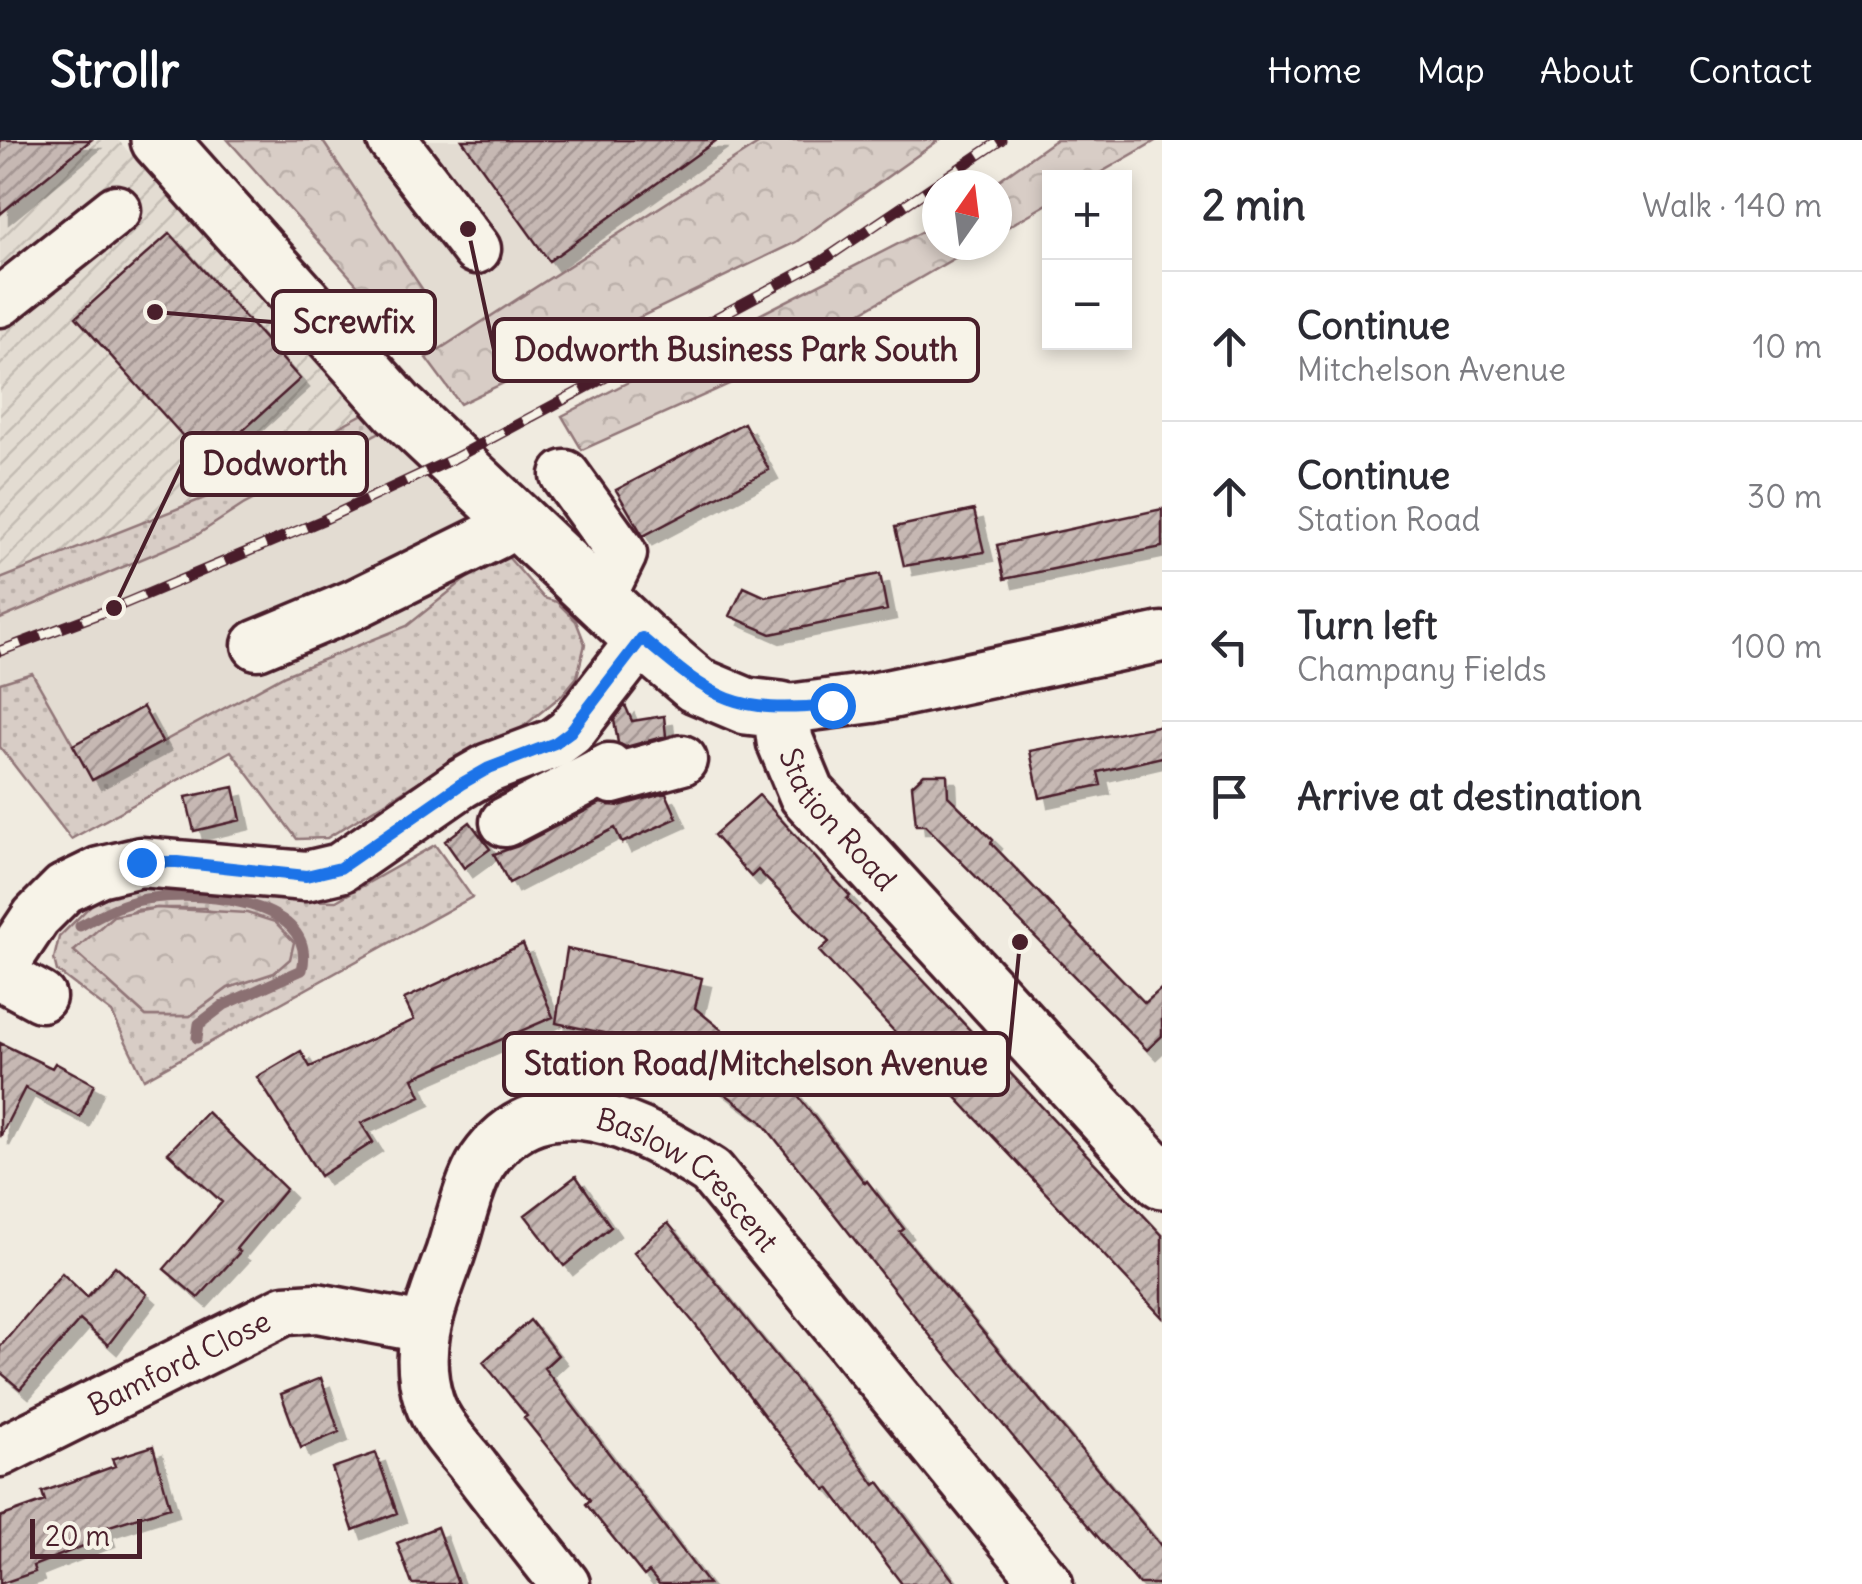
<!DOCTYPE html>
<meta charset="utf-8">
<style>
:root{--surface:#fff;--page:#f7f7f7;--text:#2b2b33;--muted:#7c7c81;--line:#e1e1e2;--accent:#111827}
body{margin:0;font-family:Delius,sans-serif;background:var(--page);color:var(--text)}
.controls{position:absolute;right:30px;top:30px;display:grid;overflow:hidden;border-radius:0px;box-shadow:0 5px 15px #0003}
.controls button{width:90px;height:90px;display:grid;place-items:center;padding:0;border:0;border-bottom:2px solid var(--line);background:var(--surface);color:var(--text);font:50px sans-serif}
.compass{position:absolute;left:922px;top:30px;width:90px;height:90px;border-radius:50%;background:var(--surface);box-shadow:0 5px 15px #0003;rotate:14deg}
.scale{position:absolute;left:30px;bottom:25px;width:112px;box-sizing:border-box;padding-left:10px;border:5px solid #4a1f2b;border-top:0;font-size:28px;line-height:35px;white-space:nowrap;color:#4a1f2b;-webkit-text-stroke:8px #f7f3e8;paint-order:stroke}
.stop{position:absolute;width:30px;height:30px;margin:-22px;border:8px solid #1a73e8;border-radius:50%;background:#fff}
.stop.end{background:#1a73e8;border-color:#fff;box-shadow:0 2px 10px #0008}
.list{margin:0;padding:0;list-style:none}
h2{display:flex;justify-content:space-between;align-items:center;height:130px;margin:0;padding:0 40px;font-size:42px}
h2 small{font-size:32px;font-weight:400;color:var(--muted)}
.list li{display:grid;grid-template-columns:65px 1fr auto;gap:30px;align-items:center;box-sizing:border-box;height:150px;padding:0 40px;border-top:2px solid var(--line)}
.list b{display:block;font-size:38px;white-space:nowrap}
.list p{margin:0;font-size:32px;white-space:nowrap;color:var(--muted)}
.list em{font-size:32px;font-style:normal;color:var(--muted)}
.icon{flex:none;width:55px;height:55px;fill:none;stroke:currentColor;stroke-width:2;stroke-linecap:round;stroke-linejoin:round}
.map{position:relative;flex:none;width:1162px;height:1444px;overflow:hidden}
header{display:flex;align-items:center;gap:60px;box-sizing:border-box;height:140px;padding:0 50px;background:var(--accent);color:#fff}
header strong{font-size:48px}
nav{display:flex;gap:55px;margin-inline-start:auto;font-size:35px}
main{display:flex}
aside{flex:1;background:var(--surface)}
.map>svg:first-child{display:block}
.built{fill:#e3dcd2}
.industrial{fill:url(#industrial-furrows)}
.grass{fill:url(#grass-dots);stroke:#917678;stroke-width:2.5;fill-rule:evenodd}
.forest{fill:url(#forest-crowns);stroke:#917678;stroke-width:2.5}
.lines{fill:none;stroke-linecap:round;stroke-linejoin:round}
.stream{stroke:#8b6f72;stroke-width:11}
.building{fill:url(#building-hatch);stroke:#4a1f2b;stroke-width:2.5;filter:url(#shadow)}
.minor-casing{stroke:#4a1f2b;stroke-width:55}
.major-casing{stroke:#4a1f2b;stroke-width:62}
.minor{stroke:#f7f3e8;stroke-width:48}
.major{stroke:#f7f3e8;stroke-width:55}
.rail-casing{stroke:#4a1f2b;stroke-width:11}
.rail{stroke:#f7f3e8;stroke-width:8;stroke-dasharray:22;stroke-linecap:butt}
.route{stroke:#1a73e8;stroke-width:12}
.labels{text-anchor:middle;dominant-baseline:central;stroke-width:8;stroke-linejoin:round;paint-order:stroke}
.street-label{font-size:30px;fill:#4a1f2b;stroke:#f7f3e8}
.leader{fill:none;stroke:#4a1f2b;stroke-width:4}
.callout-dot{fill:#4a1f2b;stroke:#f7f3e8;stroke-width:4}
.callout{fill:#f7f3e8;stroke:#4a1f2b;stroke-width:4}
.callout-label{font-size:32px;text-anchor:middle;font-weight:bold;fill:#4a1f2b}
</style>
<header>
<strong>Strollr</strong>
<nav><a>Home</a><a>Map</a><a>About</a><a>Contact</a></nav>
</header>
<main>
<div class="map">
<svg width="1162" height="1444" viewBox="0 0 1162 1444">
<defs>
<pattern id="industrial-furrows" width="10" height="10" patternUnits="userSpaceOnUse" patternTransform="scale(2.5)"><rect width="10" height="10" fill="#e3dcd2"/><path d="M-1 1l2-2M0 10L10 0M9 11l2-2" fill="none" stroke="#c4bcb4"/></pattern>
<pattern id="grass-dots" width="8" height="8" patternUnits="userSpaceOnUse" patternTransform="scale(2.5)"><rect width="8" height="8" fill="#d8cdc6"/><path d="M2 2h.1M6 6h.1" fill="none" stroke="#bbb0aa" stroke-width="1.8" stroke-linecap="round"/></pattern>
<pattern id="forest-crowns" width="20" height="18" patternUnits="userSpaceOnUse" patternTransform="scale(2.5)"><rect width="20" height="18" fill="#d8cdc6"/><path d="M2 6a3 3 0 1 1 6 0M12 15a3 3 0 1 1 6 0" fill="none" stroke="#bbb0aa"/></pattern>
<pattern id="building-hatch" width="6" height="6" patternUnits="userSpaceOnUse" patternTransform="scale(2.5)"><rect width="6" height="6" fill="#c6b8b3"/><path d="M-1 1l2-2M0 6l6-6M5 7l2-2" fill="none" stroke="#a39592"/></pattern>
<filter id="shadow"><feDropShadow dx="9" dy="9" stdDeviation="0" flood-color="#0004"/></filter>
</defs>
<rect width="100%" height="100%" fill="#f0ebe0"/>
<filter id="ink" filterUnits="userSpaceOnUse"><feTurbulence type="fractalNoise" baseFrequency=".01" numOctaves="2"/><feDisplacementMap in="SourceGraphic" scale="20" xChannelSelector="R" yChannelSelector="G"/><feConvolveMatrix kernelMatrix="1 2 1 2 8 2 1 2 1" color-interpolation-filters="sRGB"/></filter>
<g filter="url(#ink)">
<path class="built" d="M 228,0 L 764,0 L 426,218 Z
M 380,292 L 477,375 L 515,412 L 468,437 L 408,486 L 285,535 L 92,640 L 32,533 L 0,543 L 0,479 L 194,397 L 243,365 Z"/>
<path class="industrial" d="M 0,0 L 118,0 L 363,274 L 212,355 L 0,439 Z"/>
<path class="grass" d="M 363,274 L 380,292 L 243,365 L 194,397 L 0,479 L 0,439 L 212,355 Z
M 508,417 L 544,458 L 557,462 L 576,481 L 585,504 L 577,537 L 562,555 L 518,591 L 467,612 L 327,698 L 297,699 L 231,611 L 71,699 L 0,607 L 0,543 L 32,533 L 93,640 L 285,535 L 407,486 L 468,437 Z
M 435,705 L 472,757 L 144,939 L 112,873 L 57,831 L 54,819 L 59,797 L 94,762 L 134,748 L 163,746 L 295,760 L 336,761 ZM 157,768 L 205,768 L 274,833 L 228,848 L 190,876 L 146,876 L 74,811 L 136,770 Z"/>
<path class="forest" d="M 228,0 L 322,0 L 431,162 L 387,178 Z
M 764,0 L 939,0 L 796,102 L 460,264 L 426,218 Z
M 1055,0 L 1157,0 L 1093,37 L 1050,38 L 1049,63 L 997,93 L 997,45 L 992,45 Z
M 937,84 L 937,105 L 977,105 L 765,228 L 582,310 L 562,276 Z
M 157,768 L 247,773 L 275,782 L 294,802 L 290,819 L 274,833 L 228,848 L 190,876 L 146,876 L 74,811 L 113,776 Z"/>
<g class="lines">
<path class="stream" d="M 80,786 C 98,776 116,766 136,761 C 184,749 320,756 302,830 L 224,865 L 199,884 L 197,898"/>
</g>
<path class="building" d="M 0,0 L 91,0 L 0,74 Z
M 462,0 L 717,0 L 549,121 Z
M 170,93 L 300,239 L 207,323 L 76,177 Z
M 744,283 L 769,330 L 643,396 L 616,350 Z
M 1162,369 L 1162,407 L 1004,439 L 997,405 Z
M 974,370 L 984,412 L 904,426 L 895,387 Z
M 880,434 L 887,470 L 771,494 L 730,476 L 744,447 L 766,457 Z
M 625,565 L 632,581 L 664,576 L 666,596 L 626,607 L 618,603 L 614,580 Z
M 143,567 L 162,602 L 92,640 L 73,605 Z
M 1162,585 L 1162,617 L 1098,632 L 1101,645 L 1040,658 L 1030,611 Z
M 924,634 L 947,634 L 948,656 L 993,700 L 991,703 L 1145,863 L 1162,848 L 1162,896 L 1147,910 L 925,685 L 916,685 L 912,645 Z
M 234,647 L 241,680 L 194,691 L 186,657 Z
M 666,653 L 677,678 L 622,703 L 615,688 L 509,743 L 494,714 L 518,706 L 601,663 L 619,666 Z
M 759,655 L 850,756 L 847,759 L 1162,1095 L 1162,1177 L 819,811 L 829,802 L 758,730 L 751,737 L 714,695 Z
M 470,682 L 490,709 L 464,728 L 445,701 Z
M 523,804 L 553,877 L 413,938 L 421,956 L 361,983 L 373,1002 L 320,1036 L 257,937 L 301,911 L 310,927 L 414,880 L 404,859 Z
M 567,809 L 702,838 L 695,868 L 790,946 L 865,1043 L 867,1041 L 904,1089 L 900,1092 L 1162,1407 L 1162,1444 L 1139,1444 L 1057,1350 L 943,1212 L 761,981 L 691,928 L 703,914 L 556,883 Z
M 0,903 L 52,928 L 55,923 L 94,944 L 80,977 L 25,948 L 0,997 Z
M 207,972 L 286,1049 L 236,1109 L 240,1112 L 198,1158 L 164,1129 L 222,1062 L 168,1013 Z
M 576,1036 L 611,1087 L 564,1126 L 525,1075 Z
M 668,1083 L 826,1277 L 875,1345 L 879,1342 L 956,1444 L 902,1444 L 829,1348 L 826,1350 L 776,1291 L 694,1183 L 634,1112 Z
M 115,1126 L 147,1154 L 108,1205 L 80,1180 L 20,1249 L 0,1232 L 0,1207 L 62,1133 L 87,1157 Z
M 530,1180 L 558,1215 L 544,1228 L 708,1444 L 659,1444 L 649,1432 L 644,1436 L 586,1364 L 590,1360 L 524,1278 L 527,1276 L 483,1222 Z
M 321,1238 L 339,1292 L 301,1308 L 281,1254 Z
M 153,1306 L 170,1367 L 103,1388 L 106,1397 L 33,1426 L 35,1432 L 0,1444 L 0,1377 L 45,1361 L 42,1352 L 115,1326 L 112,1319 Z
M 376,1313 L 397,1373 L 353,1390 L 332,1328 Z
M 437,1387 L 458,1444 L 412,1444 L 397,1403 Z"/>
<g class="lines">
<g class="minor-casing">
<g id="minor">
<path d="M 392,0 L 476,109"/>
<path d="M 0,162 L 116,70"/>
<path d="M 565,335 L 622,414 L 600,459"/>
<path d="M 257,505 L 353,465 L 497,394 L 512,377"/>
<path d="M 781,570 L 872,558 L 1162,497"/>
<path d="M 505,682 L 609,628 L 612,639 L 682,620"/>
<path d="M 0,831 L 36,777 L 64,749 L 99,732 L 141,722 L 306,736 L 340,728 L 461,644 L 489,628 L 555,603 L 570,592 L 642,499"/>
<path d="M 0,835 L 41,857"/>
<path id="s1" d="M 0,1312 L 285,1170 L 317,1168 L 424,1188"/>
<path id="s2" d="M 565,1444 C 535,1406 505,1368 476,1330 C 460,1309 437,1286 429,1261 C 412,1208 432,1163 450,1114 C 459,1087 468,1043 483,1021 C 544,933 643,988 711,1032 L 1048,1444"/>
</g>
</g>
<g class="major-casing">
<g id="major">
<path id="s3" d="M 159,0 L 398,268 L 642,499 L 696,545 L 746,566 L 781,570 L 785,601 L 807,654 L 1162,1040"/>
</g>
</g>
<use href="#minor" class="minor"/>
<use href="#major" class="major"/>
<g class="rail-casing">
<path id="rail" d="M 0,511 L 114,468 L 323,380 L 453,319 L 822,121 L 1001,0"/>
</g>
<use href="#rail" class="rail"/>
</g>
</g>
<g class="lines" filter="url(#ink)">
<path class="route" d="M 141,722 L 177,722 L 306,736 L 340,728 L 461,644 L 489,628 L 555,603 L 570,592 L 642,498 C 716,561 734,574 832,565"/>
</g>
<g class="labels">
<g class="street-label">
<text stroke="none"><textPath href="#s3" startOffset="982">Station Road</textPath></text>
<text stroke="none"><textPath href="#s2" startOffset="722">Baslow Crescent</textPath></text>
<text stroke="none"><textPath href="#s1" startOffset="200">Bamford Close</textPath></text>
</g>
</g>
<path class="leader" d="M155 172L273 182M468 89L494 210M114 468L182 324M1020 802L1008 924"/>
<g class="callout-dot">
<circle cx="155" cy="172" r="10"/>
<circle cx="468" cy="89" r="10"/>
<circle cx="114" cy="468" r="10"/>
<circle cx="1020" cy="802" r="10"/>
</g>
<g class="callout">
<rect x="273" y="151" width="162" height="62" rx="10"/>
<rect x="494" y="179" width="484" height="62" rx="10"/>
<rect x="182" y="293" width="185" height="62" rx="10"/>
<rect x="504" y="893" width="504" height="62" rx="10"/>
</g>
<g class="callout-label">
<text x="354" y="193">Screwfix</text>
<text x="736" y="221">Dodworth Business Park South</text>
<text x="275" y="335">Dodworth</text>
<text x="756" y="935">Station Road/Mitchelson Avenue</text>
</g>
</svg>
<div class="controls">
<button>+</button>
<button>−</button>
</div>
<svg class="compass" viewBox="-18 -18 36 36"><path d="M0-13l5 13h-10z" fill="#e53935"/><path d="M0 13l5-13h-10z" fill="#7c7c81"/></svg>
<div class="scale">20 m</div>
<div class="stop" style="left:832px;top:565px"></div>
<div class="stop end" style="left:141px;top:722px"></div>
</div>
<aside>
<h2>2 min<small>Walk · 140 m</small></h2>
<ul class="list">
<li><svg class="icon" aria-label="ahead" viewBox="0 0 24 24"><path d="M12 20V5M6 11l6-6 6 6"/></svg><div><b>Continue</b><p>Mitchelson Avenue</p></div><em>10 m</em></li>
<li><svg class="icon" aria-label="ahead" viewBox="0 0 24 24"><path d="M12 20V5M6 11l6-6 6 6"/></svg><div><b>Continue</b><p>Station Road</p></div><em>30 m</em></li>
<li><svg class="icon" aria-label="left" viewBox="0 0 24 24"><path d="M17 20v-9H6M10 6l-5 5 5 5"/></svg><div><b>Turn left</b><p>Champany Fields</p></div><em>100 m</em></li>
<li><svg class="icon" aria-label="arrive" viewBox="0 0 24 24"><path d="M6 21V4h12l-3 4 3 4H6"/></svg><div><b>Arrive at destination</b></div></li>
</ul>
</aside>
</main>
